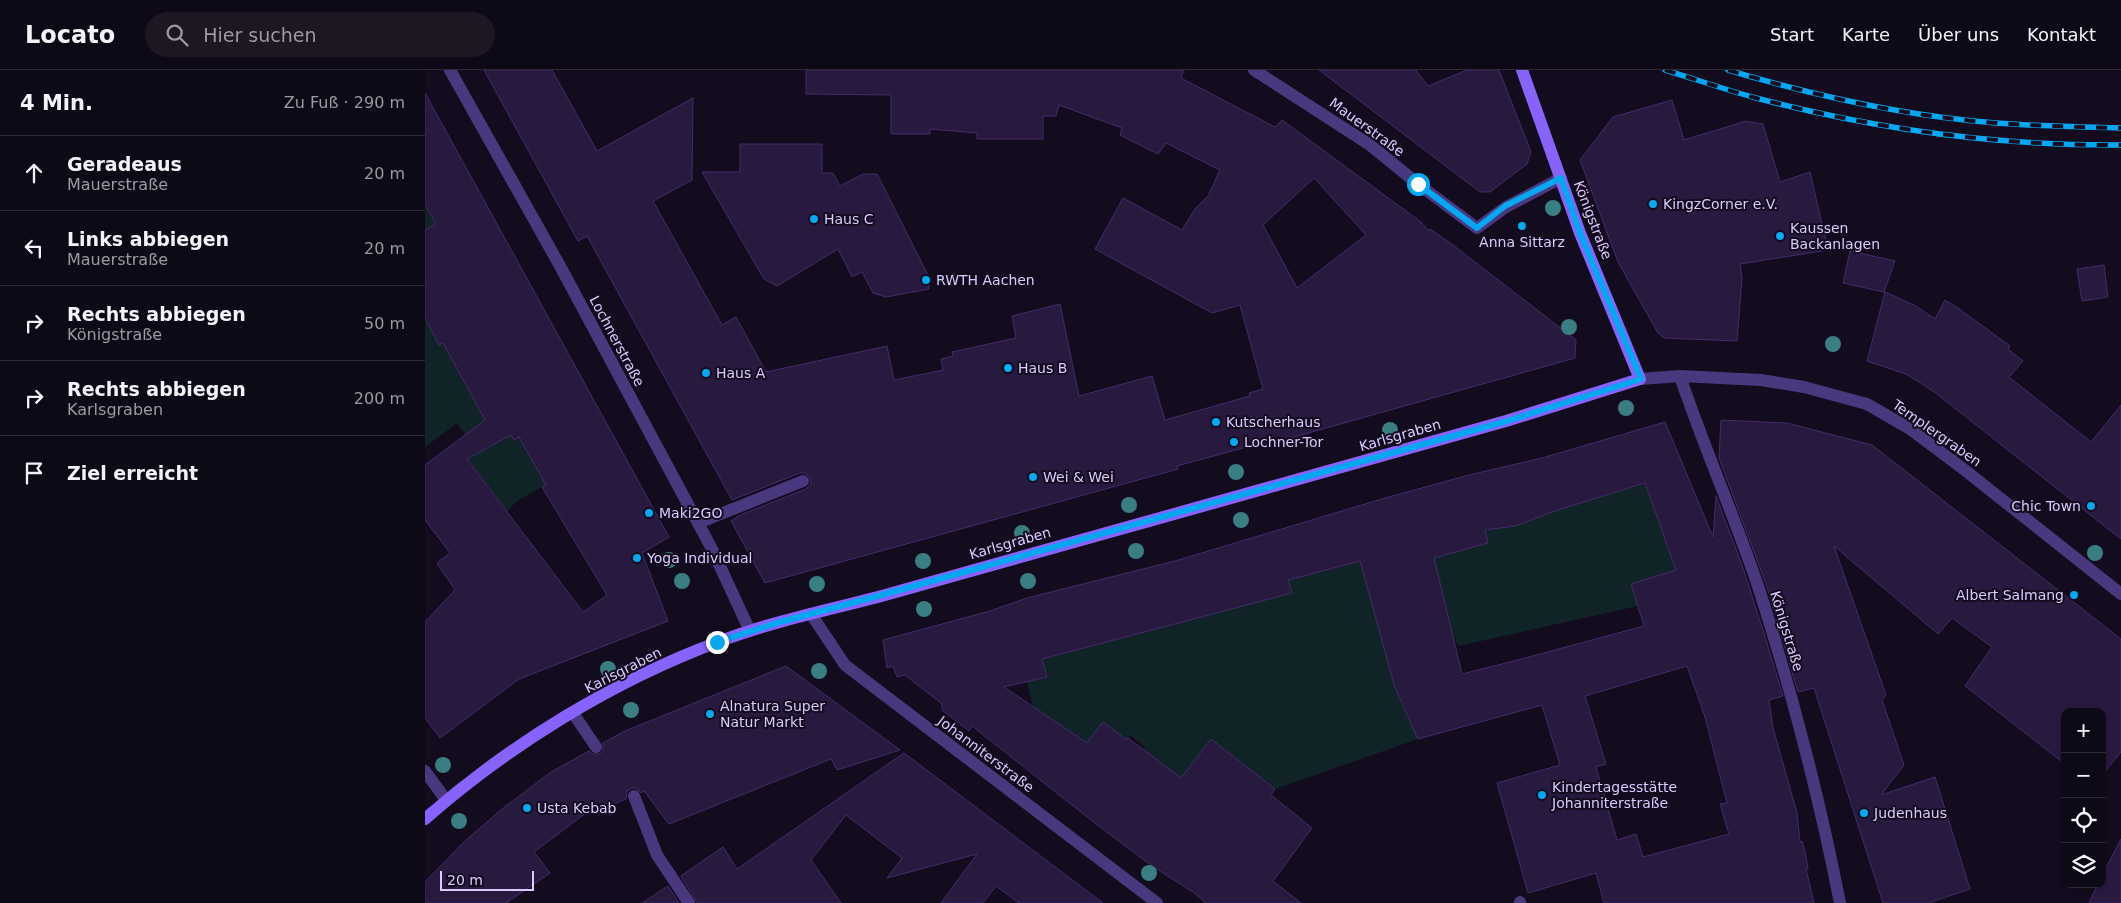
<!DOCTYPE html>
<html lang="de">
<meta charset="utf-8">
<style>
:root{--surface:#0e0916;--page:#1c1723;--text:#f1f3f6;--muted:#9b9aa1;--line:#2e2a35}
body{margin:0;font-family:"DejaVu Sans",sans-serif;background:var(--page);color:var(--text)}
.controls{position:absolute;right:15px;bottom:15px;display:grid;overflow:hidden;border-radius:10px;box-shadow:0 1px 4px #0004}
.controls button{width:45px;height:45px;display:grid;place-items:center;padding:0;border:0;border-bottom:1px solid var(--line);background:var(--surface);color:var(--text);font:25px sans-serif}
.scale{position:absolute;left:15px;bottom:12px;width:94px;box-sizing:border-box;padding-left:5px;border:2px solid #dbcafe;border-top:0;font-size:14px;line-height:18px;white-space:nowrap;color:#dbcafe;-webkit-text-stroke:4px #130c1e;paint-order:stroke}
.stop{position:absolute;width:15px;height:15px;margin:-11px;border:4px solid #04a8f0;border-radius:50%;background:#fff}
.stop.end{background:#04a8f0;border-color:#fff;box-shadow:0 1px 5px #0008}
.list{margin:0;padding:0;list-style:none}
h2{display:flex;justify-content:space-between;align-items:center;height:65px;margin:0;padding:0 20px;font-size:21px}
h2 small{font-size:16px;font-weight:400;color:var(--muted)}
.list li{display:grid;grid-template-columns:32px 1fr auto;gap:15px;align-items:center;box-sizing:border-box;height:75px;padding:0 20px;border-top:1px solid var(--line)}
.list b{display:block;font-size:19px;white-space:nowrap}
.list p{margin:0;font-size:16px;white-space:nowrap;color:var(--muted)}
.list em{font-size:16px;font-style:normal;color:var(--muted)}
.icon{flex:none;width:28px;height:28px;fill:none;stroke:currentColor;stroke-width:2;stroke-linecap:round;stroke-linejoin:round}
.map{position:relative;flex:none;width:1696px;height:833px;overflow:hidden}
header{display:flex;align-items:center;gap:30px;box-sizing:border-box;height:70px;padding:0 25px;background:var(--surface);border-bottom:1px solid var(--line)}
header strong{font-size:24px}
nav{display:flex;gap:28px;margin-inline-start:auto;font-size:18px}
.search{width:350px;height:45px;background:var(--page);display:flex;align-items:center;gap:12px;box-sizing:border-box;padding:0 18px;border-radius:28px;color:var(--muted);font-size:19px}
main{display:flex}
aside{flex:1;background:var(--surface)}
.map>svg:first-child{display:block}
.green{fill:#102428}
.building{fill:#28193f;stroke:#452b6a;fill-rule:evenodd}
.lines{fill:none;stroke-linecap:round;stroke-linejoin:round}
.lane{stroke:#49387d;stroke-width:12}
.street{stroke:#49387d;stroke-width:12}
.secondary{stroke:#8763fc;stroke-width:12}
.rail-casing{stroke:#04a8f0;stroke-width:5.5}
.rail{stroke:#130c1e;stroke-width:4;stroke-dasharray:11;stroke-linecap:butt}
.tree{fill:#3a7e83}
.route{stroke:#04a8f0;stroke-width:6}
.poi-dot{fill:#04a8f0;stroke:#130c1e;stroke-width:2}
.labels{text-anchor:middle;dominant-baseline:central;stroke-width:4;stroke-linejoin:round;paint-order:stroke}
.street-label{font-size:14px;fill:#dbcafe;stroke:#130c1e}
.poi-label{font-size:14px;fill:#dbcafe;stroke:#130c1e;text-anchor:start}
</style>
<header>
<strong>Locato</strong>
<div class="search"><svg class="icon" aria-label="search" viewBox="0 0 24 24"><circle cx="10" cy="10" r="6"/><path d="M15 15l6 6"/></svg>Hier suchen</div>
<nav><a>Start</a><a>Karte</a><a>Über uns</a><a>Kontakt</a></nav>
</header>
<main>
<aside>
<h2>4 Min.<small>Zu Fuß · 290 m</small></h2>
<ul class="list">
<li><svg class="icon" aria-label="ahead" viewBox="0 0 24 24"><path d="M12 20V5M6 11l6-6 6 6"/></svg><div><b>Geradeaus</b><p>Mauerstraße</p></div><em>20 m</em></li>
<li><svg class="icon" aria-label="left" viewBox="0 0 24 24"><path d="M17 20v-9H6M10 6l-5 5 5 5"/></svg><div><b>Links abbiegen</b><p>Mauerstraße</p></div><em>20 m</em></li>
<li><svg class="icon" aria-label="right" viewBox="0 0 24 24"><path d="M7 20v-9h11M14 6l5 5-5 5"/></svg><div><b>Rechts abbiegen</b><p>Königstraße</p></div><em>50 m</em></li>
<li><svg class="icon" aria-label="right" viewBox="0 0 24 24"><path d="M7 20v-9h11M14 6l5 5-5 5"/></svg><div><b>Rechts abbiegen</b><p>Karlsgraben</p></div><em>200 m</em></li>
<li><svg class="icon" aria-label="arrive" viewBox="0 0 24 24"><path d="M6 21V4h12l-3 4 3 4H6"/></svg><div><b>Ziel erreicht</b></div></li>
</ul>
</aside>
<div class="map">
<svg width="1696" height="833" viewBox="0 0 1696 833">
<rect width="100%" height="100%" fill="#130c1e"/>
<path class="green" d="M 0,134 L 13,157 L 8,159 L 4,158 L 0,160 Z
M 0,248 L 14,275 L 18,273 L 28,292 L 40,286 L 89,370 L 115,355 L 100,377 L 109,393 L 130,382 L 148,400 L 92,431 L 82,441 L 30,373 L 40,364 L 32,353 L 0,377 Z
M 1220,414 L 1251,500 L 1207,514 L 1213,536 L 1033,576 L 1026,560 L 947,533 L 970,620 L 993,669 L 850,719 L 786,670 L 756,708 L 698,705 L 720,677 L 705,665 L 684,693 L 662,673 L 608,637 L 602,612 L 622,607 L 617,589 L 867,523 L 863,510 L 937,490 L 943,506 L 1063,473 L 1060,460 Z"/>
<path class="building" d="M 59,0 L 127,0 L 172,81 L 268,28 L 267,110 L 228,131 L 297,255 L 311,247 L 341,302 L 462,276 L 469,310 L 518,300 L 516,289 L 528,286 L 527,282 L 591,268 L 587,246 L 635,234 L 654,326 L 727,306 L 740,350 L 825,326 L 824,323 L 838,319 L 815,235 L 787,243 L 670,179 L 698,128 L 757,160 L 770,139 L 783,126 L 795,100 L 741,73 L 733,84 L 695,65 L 697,58 L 634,35 L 631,46 L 618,46 L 618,69 L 552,69 L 552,63 L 505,59 L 505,64 L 466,64 L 466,25 L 381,24 L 381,0 L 759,0 L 756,8 L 850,57 L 857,50 L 996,152 L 1004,161 L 1005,159 L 1028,175 L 1151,270 L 1150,288 L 830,378 L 829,375 L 752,396 L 753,399 L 340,513 L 306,451 L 315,445 L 381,419 L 386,413 L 385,408 L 380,403 L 375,403 L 307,430 L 162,166 L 153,171 ZM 889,108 L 941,165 L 872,218 L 838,155 Z
M 894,0 L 991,0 L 1003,16 L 1042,0 L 1074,0 L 1106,82 L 1102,94 L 1065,122 L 1055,122 Z
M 0,23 L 244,467 L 217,483 L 243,551 L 94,609 L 15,668 L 0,648 L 0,552 L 30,520 L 12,493 L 25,483 L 0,450 L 0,395 L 60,350 L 18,273 L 14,275 L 0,248 L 0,160 L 11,154 L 0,134 ZM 86,365 L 89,370 L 94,367 L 121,415 L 117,417 L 182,525 L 158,542 L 42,389 Z
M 1247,30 L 1259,70 L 1321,51 L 1338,54 L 1355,112 L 1385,102 L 1403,180 L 1315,194 L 1317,208 L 1312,271 L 1239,268 L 1233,263 L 1193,192 L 1155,90 L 1188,47 Z
M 315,74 L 397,74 L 397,103 L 408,103 L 415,116 L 438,104 L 452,104 L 504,207 L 504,219 L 461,227 L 448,223 L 437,202 L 427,207 L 413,179 L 352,216 L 339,209 L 277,102 L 315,102 Z
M 1425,181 L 1470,191 L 1459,222 L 1418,213 Z
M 1679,195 L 1683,227 L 1657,231 L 1652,199 Z
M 1460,222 L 1491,236 L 1510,249 L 1520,230 L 1533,238 L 1585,276 L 1583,279 L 1598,291 L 1584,307 L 1666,372 L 1696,335 L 1696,469 L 1508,321 L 1481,304 L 1442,291 Z
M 1296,350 L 1362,353 L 1447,375 L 1696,569 L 1696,682 L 1677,705 L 1677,642 L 1640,642 L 1640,694 L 1540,616 L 1567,577 L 1527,548 L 1513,564 L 1409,476 L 1461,625 L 1457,630 L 1479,695 L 1456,725 L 1510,707 L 1545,819 L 1503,833 L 1458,833 L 1389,618 L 1373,622 L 1342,517 L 1294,388 Z
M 1240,352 L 1288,467 L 1291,426 L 1317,495 L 1338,560 L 1358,626 L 1344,630 L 1348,658 L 1372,743 L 1375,772 L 1377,771 L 1381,786 L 1383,799 L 1381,799 L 1389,833 L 1179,833 L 1171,803 L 1103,823 L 1072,713 L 1135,695 L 1117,635 L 993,669 L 970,618 L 935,491 L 863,510 L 867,523 L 617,589 L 622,607 L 579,617 L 662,673 L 678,652 L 702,670 L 703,668 L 756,708 L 786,669 L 850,719 L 846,725 L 887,758 L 848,811 L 876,833 L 781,833 L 768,822 L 727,796 L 671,754 L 547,656 L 544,661 L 517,640 L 517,634 L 480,605 L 472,607 L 468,596 L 462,598 L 458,570 L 565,541 L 602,528 L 750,491 L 960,428 L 1044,405 L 1117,388 ZM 1220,413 L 1251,500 L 1206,514 L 1219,556 L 1089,591 L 1037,604 L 1009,488 L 1063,473 L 1060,460 L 1090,456 L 1130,441 ZM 1262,596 L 1280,647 L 1302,733 L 1295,734 L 1304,764 L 1218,787 L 1211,764 L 1192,770 L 1171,697 L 1181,694 L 1160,626 Z
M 361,596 L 475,680 L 412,700 L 406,689 L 244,754 L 219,721 L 216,723 L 211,718 L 207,718 L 202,721 L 201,729 L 162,745 L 161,743 L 109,782 L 125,803 L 81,833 L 0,833 L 0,812 L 41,770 L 77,739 L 126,702 L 164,681 L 168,684 L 175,684 L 178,680 L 178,673 L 200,661 Z
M 479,683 L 678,833 L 594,833 L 571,816 L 558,833 L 516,833 L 552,784 L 462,808 L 477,788 L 421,745 L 386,790 L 416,833 L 272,833 L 256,806 L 298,777 L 312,799 Z
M 1696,769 L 1696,833 L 1664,833 L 1673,814 L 1677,814 L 1677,806 Z
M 243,816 L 254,833 L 217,833 Z"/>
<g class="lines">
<path class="lane" d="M 273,453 L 378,411
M 148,643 L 171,677
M 209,726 L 232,785 L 264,833
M 1095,833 L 1095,832"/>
<path class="street" d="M 25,0 L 135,196 L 287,479 L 325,561
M 829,0 L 945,75 L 993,114 L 1052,158 L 1081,137 L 1136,108
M 1255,306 C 1279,378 1310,447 1334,519 C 1367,622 1394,726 1415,833
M 1215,309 L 1255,306 L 1336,310 L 1379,317 L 1442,334 L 1485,359 L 1541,401 L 1696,524
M 386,544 L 420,595 L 732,833
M 0,701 L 21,730"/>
<path class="secondary" d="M 0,749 C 84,675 188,611 293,572 C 345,552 399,541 453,527 L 1081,351 L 1215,309 L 1155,163 L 1097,0"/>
<g class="rail-casing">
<path id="rail" d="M 1240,0 C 1270,9 1301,20 1331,28 C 1450,59 1573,76 1696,75
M 1303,0 C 1390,26 1480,46 1571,53 C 1613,56 1654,57 1696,58"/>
</g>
<use href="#rail" class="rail"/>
</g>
<g class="tree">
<circle cx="1128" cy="138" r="8"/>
<circle cx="1144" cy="257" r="8"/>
<circle cx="1408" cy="274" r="8"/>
<circle cx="1201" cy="338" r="8"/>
<circle cx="965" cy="360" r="8"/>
<circle cx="811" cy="402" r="8"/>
<circle cx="704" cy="435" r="8"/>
<circle cx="816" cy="450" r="8"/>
<circle cx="597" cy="463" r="8"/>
<circle cx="711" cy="481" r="8"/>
<circle cx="1670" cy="483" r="8"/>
<circle cx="244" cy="490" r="8"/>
<circle cx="498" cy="491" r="8"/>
<circle cx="257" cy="511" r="8"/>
<circle cx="603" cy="511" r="8"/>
<circle cx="392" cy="514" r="8"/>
<circle cx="499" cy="539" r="8"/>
<circle cx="183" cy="599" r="8"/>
<circle cx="394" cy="601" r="8"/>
<circle cx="206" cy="640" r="8"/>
<circle cx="18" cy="695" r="8"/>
<circle cx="34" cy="751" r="8"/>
<circle cx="724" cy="803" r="8"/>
</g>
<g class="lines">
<path class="route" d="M 292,572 L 355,552 L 453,526 L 1082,351 L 1216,309 L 1155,163 L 1136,108 L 1080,136 L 1052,158 L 993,114"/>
</g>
<g class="poi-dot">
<circle cx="1228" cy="134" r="5"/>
<circle cx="389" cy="149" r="5"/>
<circle cx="1097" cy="156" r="5"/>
<circle cx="1355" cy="166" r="5"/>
<circle cx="501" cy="210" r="5"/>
<circle cx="583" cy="298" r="5"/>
<circle cx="281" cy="303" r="5"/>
<circle cx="791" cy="352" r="5"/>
<circle cx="809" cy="372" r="5"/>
<circle cx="608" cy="407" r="5"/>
<circle cx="1666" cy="436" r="5"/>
<circle cx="224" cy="443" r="5"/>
<circle cx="212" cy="488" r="5"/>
<circle cx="1649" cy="525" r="5"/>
<circle cx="285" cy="644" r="5"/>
<circle cx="1117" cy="725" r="5"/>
<circle cx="102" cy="738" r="5"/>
<circle cx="1439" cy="743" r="5"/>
</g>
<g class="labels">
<g class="street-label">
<text transform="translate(942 57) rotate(36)">Mauerstraße</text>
<text transform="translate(1168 150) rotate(69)">Königstraße</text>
<text transform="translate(192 271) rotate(62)">Lochnerstraße</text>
<text transform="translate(1512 363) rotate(35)">Templergraben</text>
<text transform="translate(975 365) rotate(-16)">Karlsgraben</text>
<text transform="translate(585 473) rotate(-16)">Karlsgraben</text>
<text transform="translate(1362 561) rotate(73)">Königstraße</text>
<text transform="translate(198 600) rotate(-27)">Karlsgraben</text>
<text transform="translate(561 684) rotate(37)">Johanniterstraße</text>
</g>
<g class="poi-label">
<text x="1238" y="134">KingzCorner e.V.</text>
<text x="399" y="149">Haus C</text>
<text x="1365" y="158">Kaussen<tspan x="1365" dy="16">Backanlagen</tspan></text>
<text x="1097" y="172" text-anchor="middle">Anna Sittarz</text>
<text x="511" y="210">RWTH Aachen</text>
<text x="593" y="298">Haus B</text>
<text x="291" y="303">Haus A</text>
<text x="801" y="352">Kutscherhaus</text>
<text x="819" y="372">Lochner-Tor</text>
<text x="618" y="407">Wei &amp; Wei</text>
<text x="1656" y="436" text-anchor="end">Chic Town</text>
<text x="234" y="443">Maki2GO</text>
<text x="222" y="488">Yoga Individual</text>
<text x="1639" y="525" text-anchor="end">Albert Salmang</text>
<text x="295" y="636">Alnatura Super<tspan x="295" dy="16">Natur Markt</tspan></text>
<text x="1127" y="717">Kindertagesstätte<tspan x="1127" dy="16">Johanniterstraße</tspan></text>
<text x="112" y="738">Usta Kebab</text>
<text x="1449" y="743">Judenhaus</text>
</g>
</g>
</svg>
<div class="controls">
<button>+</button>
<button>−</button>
<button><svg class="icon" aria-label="locate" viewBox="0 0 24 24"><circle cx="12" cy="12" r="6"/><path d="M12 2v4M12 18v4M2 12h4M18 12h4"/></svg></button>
<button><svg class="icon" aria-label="layers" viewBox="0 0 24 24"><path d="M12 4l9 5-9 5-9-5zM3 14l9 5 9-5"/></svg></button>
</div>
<div class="scale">20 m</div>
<div class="stop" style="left:993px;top:114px"></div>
<div class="stop end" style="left:292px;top:572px"></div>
</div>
</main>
